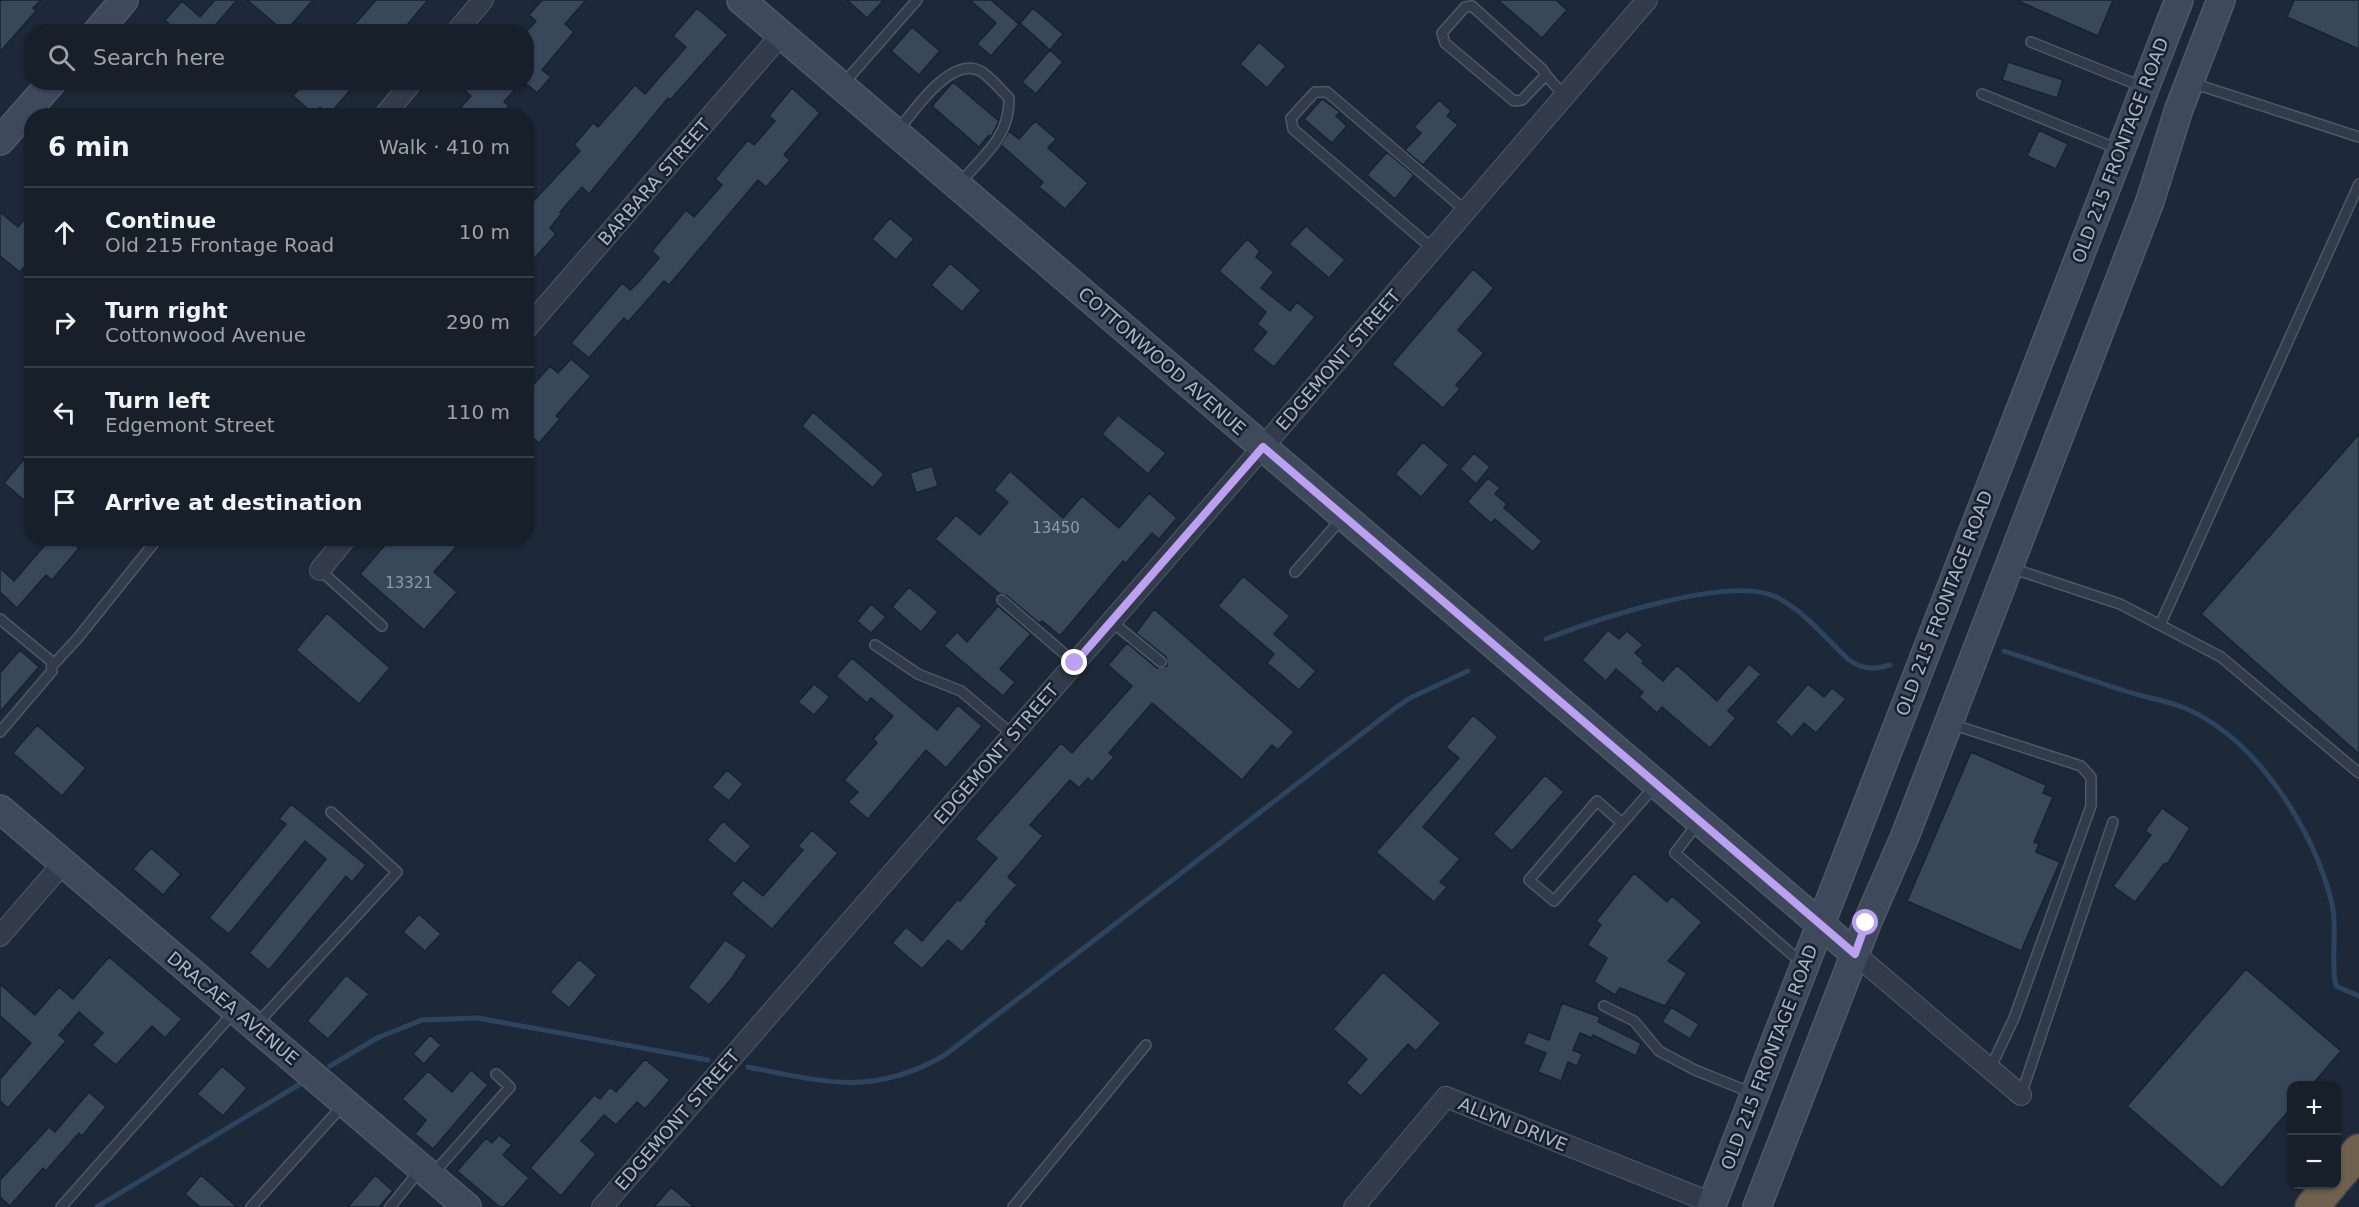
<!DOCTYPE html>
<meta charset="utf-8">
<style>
:root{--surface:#161f2a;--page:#1f2732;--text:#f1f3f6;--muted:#9ea2a8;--line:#353d47}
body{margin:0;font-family:"DejaVu Sans",sans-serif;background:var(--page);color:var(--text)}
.controls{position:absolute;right:18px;bottom:18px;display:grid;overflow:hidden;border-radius:12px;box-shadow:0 2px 4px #0004}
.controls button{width:54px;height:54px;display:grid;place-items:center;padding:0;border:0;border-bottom:2px solid var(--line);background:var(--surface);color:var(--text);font:30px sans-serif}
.stop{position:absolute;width:18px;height:18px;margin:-14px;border:4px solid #bca0f2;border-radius:50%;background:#fff}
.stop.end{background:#bca0f2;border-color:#fff;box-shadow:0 2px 6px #0008}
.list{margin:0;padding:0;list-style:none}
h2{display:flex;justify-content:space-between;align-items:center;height:78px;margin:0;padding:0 24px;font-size:26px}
h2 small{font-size:20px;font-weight:400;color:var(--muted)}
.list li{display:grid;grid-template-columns:39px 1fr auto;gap:18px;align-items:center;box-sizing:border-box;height:90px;padding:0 24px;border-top:2px solid var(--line)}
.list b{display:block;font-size:22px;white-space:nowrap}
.list p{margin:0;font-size:20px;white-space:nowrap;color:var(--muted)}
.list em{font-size:20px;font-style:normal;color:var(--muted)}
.icon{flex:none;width:33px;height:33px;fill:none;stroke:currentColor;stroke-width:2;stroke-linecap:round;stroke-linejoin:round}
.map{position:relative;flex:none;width:2359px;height:1207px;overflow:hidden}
.search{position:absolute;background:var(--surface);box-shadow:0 2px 4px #0004;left:24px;top:24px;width:510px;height:66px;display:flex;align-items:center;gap:15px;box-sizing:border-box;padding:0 21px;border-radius:24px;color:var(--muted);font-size:22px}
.panel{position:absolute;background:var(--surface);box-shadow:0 2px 4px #0004;left:24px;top:108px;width:510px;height:438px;border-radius:24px}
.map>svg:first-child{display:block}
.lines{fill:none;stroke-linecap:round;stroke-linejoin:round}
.stream{stroke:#2c445f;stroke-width:5}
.building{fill:#394859;stroke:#19222f;stroke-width:1.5}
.lane-casing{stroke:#4e5967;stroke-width:12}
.street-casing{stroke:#4e5967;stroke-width:22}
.secondary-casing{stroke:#4e5967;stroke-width:30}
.highway-casing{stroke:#394350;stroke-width:36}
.lane{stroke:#313b49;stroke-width:9}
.street{stroke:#313b49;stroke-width:20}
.secondary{stroke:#3e4a5c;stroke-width:27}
.highway{stroke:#6f614d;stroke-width:33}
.route{stroke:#bca0f2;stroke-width:8}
.labels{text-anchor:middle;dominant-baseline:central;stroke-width:5;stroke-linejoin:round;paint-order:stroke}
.number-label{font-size:15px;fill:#8e9aab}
.street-label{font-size:18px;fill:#aab6c6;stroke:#17202d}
</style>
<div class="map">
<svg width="2359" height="1207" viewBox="0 0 2359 1207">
<rect width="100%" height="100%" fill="#1d2938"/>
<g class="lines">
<path class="stream" d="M 1546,639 C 1594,620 1730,574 1776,597 C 1805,611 1826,639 1849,660 C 1862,669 1874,670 1890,665
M 2004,651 C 2044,664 2085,678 2125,691 C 2144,697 2164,700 2182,707 C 2255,736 2315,830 2332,904 C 2338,931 2330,959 2336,986 L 2359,996
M 330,1066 L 377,1038 L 422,1020 L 478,1018 L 708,1060
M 748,1067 C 825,1082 873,1097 945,1055 L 1394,709 L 1410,698 L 1468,671
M 97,1207 L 300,1084"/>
</g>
<path class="building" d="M 0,0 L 41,0 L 33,8 L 36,11 L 0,52 Z
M 215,0 L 237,0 L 213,28 L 217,32 L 177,32 L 165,20 L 182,1 L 200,17 Z
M 247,0 L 313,0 L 285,32 Z
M 376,0 L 428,0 L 401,32 L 348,32 Z
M 542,0 L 586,0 L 565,24 L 574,32 L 542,70 L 551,77 L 537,93 L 528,85 L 526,87 L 526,32 L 536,21 L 529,15 Z
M 847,0 L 884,0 L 867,18 Z
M 970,0 L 991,0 L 1019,24 L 991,56 L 977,44 L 996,23 Z
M 1498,0 L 1556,0 L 1567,10 L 1542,38 Z
M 2016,0 L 2113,0 L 2098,36 Z
M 2294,0 L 2359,0 L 2359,49 L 2287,17 Z
M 697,8 L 728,35 L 670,100 L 668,98 L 589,194 L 582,187 L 560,212 L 562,213 L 550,228 L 556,234 L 526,268 L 526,209 L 580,151 L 574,145 L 593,123 L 598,127 L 635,85 L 645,94 L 686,47 L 673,36 Z
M 1033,8 L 1063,34 L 1050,50 L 1020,23 Z
M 912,27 L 940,51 L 919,75 L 891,51 Z
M 1259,42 L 1286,66 L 1267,88 L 1240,64 Z
M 1050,50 L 1063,62 L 1036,94 L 1022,82 Z
M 2008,62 L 2063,80 L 2057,98 L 2002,80 Z
M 304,82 L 357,82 L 329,115 L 320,107 L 314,114 L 293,96 Z
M 455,82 L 521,82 L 504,102 L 509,106 L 500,116 L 471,116 L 461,107 L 471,96 Z
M 953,82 L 999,121 L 991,137 L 989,135 L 979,147 L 932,106 Z
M 792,88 L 820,113 L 784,155 L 790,160 L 766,187 L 758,180 L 669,285 L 664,281 L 628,322 L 624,318 L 589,358 L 571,343 L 622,283 L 630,290 L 637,284 L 659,258 L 652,251 L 686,210 L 694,217 L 722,185 L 715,179 L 748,140 L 754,145 L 775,121 L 769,116 Z
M 1322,99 L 1340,112 L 1336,116 L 1347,126 L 1332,143 L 1304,119 Z
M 1439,100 L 1451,111 L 1447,116 L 1458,125 L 1423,165 L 1405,150 L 1421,133 L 1414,127 Z
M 1035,121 L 1056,139 L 1048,148 L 1088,183 L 1065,209 L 1039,187 L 1043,182 L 1001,145 L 1009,131 L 1019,139 Z
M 2039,130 L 2068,144 L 2056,169 L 2027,156 Z
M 1387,152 L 1414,175 L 1395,199 L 1367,175 Z
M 32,211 L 32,258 L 20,272 L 0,256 L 0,212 L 18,227 Z
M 890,218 L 914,239 L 896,260 L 872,239 Z
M 1306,226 L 1345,260 L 1329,278 L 1289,244 Z
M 1247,239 L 1260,251 L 1256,257 L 1274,272 L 1261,288 L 1290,311 L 1297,302 L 1315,317 L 1274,367 L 1252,350 L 1267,332 L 1257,324 L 1266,312 L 1219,271 Z
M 950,263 L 981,290 L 962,312 L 931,285 Z
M 1473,269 L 1494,288 L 1458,330 L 1484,353 L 1456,385 L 1460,389 L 1443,408 L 1392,364 Z
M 571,359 L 591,376 L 556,416 L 560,419 L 539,443 L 526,432 L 526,393 L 550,366 L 558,373 Z
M 813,412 L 884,474 L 873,488 L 802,426 Z
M 1118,415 L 1166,453 L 1148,474 L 1102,434 Z
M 2359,434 L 2359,754 L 2201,614 Z
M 1423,442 L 1449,465 L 1421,497 L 1395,474 Z
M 32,450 L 32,507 L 4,483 Z
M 1474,453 L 1490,467 L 1476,484 L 1460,469 Z
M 932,466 L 938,486 L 916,493 L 910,473 Z
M 1010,471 L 1063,518 L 1082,496 L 1119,528 L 1149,493 L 1177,518 L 1159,539 L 1152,533 L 1126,563 L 1123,561 L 1060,636 L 1042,621 L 1039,623 L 1006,595 L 1000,594 L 935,539 L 956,515 L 980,535 L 1008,502 L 994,490 Z
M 1488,478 L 1500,488 L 1495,494 L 1507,504 L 1504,508 L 1542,541 L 1533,552 L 1495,519 L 1491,523 L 1467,502 Z
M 51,538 L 68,538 L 79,548 L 52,580 L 46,575 L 17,608 L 0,592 L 0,568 L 14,581 Z
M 391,538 L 464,538 L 434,572 L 457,592 L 424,630 L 360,574 Z
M 1243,576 L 1290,616 L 1274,634 L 1316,671 L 1299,690 L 1267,663 L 1274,654 L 1218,606 Z
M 909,587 L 938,612 L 921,632 L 892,607 Z
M 871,604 L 886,617 L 871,633 L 857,621 Z
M 998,606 L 1031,634 L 1000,669 L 1015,682 L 1003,696 L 944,646 L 957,632 L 967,642 Z
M 1154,609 L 1294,732 L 1278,750 L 1272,745 L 1242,780 L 1152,703 L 1109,753 L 1114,757 L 1092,782 L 1088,778 L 1079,788 L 1070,780 L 1030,825 L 1043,836 L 1008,877 L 1017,885 L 985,922 L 987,924 L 962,952 L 948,940 L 922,969 L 892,943 L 906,927 L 922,941 L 958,899 L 960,901 L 997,858 L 975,839 L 1061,743 L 1072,753 L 1132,686 L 1108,665 L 1127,643 L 1157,668 L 1167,666 L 1166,657 L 1136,633 Z
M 327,613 L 390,668 L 359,704 L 296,650 Z
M 1608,630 L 1619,639 L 1627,631 L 1643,645 L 1635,653 L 1644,661 L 1642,663 L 1663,681 L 1677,665 L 1717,701 L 1749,664 L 1761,674 L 1728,711 L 1736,718 L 1710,748 L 1662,707 L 1657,713 L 1639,697 L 1643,692 L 1616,669 L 1606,681 L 1582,660 Z
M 20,650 L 39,667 L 0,712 L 0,673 Z
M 852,658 L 937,730 L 958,705 L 982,726 L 946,768 L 926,750 L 868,819 L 848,802 L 858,792 L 844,780 L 877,743 L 873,739 L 893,716 L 871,698 L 867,703 L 836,676 Z
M 814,684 L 830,697 L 814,715 L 798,702 Z
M 1808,684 L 1824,697 L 1832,688 L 1846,699 L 1816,733 L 1804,723 L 1792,737 L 1775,722 Z
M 1473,715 L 1498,737 L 1423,827 L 1460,859 L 1440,882 L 1447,887 L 1434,902 L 1376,852 L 1459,758 L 1446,747 Z
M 37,725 L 86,768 L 62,796 L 13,753 Z
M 1971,752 L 2046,785 L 2043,793 L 2053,797 L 2034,842 L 2039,844 L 2036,852 L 2060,862 L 2021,951 L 1907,901 Z
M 727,770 L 743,784 L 729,801 L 712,787 Z
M 1545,775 L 1564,792 L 1512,851 L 1493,834 Z
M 291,804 L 366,865 L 352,882 L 346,876 L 269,970 L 249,953 L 326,859 L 305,841 L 229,934 L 209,918 L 286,824 L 279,819 Z
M 2162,808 L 2190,828 L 2168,863 L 2164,864 L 2135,902 L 2113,886 L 2151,835 L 2145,831 Z
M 723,821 L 751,846 L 735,864 L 707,840 Z
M 812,830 L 838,853 L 772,929 L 731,894 L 743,880 L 763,896 L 803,850 L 798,846 Z
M 151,848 L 181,874 L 163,895 L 133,869 Z
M 1634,873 L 1667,902 L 1672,896 L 1702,922 L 1668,961 L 1687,973 L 1665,1006 L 1620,988 L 1615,995 L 1594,982 L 1607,958 L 1587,945 L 1601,925 L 1596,921 Z
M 419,914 L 441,934 L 425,951 L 403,932 Z
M 725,940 L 747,955 L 732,978 L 709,1005 L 688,987 Z
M 109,957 L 182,1019 L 165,1038 L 152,1026 L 116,1065 L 92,1045 L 103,1033 L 79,1012 L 59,1035 L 66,1041 L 8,1108 L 0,1101 L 0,1079 L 31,1043 L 0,1016 L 0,984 L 35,1015 L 59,987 L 73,999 Z
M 579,959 L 597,975 L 569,1008 L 550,992 Z
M 2246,969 L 2341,1051 L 2311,1086 L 2292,1086 L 2292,1107 L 2222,1188 L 2127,1106 Z
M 1383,972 L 1441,1023 L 1416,1051 L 1408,1044 L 1361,1096 L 1346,1083 L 1367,1059 L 1333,1029 Z
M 346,975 L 369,994 L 328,1039 L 307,1021 Z
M 1562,1003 L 1600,1017 L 1598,1022 L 1641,1043 L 1636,1056 L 1593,1035 L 1592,1038 L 1580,1033 L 1573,1050 L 1582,1054 L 1577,1066 L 1568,1062 L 1561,1081 L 1538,1072 L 1546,1053 L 1523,1044 L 1528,1032 L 1549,1040 Z
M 1671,1007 L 1699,1024 L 1690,1039 L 1662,1022 Z
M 430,1035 L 441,1045 L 424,1064 L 413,1054 Z
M 645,1059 L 670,1080 L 645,1109 L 637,1102 L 616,1125 L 604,1115 L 581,1141 L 596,1154 L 561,1196 L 530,1168 L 594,1095 L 600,1099 L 610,1087 L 616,1092 Z
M 222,1066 L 247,1088 L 223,1116 L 197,1094 Z
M 471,1070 L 488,1085 L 433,1149 L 415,1134 L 426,1120 L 402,1099 L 428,1071 L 452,1092 Z
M 89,1092 L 106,1107 L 82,1136 L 79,1133 L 46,1171 L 43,1168 L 10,1206 L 0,1197 L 0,1180 L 49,1127 L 55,1132 Z
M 499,1135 L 512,1145 L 503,1155 L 529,1178 L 504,1207 L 500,1207 L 457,1171 L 486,1138 L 492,1143 Z
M 201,1175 L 237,1207 L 200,1207 L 185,1194 Z
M 375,1175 L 393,1191 L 379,1207 L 348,1207 Z
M 671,1187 L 694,1207 L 654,1207 Z"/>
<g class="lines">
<g class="lane-casing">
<path id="lane" d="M 2031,42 L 2143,87
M 1546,75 L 1522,100 L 1514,101 L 1445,43 L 1442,33 L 1465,7 L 1472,6 L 1542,69 C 1549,80 1556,87 1565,95
M 2192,83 L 2359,137
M 843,84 L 917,0
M 1982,94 L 2118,149
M 897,132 C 913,112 952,53 982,72 C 992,79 1001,90 1009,98 C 1010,137 983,156 959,184
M 1433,249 L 1293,129 L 1291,118 L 1315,92 L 1327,92 L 1466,211
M 2011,568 L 2120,604 L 2221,657 L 2359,773
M 320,570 L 382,626
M 1295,572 L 1343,517
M 1002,600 L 1075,663
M 0,619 L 51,661 L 52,671 L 0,732
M 1111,621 L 1161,662
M 2160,625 L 2359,184
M 875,645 L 918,674 L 961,691 L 1013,735
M 52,666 L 77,639 L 158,538
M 1951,724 L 2081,766 L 2091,777 L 2091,806 L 2014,1018 L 1990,1069
M 1622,823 L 1597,801 L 1529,880 L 1554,901 L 1654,787
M 1697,824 L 1675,853 L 1802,963
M 1604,1006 L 1634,1021 L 1659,1051 L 1695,1070 L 1752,1093
M 256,1025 L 397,872 L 331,812
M 2021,1095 L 2113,822
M 433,1174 L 510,1087 L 496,1074
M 61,1207 L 234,1012
M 251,1207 L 344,1104
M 390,1207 L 420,1170
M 1013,1207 L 1146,1045"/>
</g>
<g class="street-casing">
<path id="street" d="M 456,32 L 483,0
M 384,116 L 412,82
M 526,329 L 781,35
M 320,570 L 346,538
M 0,936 L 63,863
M 1855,954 L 2021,1095
M 602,1207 L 1263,447 L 1647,0
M 1354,1207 L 1446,1097 L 1712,1203"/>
</g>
<g class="secondary-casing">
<path id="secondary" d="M 741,0 L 1855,954
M 97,32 L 124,0
M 0,141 L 52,82
M 0,809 L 467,1207
M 1711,1207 L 2179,0
M 1757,1207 L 1867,923 L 1905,836 L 2150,201 L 2179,109 L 2221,0"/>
</g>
<g class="highway-casing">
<path id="highway" d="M 2336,1178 L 2359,1151
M 2312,1207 L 2331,1184"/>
</g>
<use href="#lane" class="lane"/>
<use href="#street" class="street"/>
<use href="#secondary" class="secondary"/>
<use href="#highway" class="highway"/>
</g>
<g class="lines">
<path class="route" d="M 1075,663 L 1263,447 L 1855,954 L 1866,923"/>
</g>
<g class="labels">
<g class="number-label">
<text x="1056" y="528">13450</text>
<text x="409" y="583">13321</text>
</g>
<g class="street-label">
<text transform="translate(2120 150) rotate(-69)">OLD 215 FRONTAGE ROAD</text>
<text transform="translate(654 182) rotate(-49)">BARBARA STREET</text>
<text transform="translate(1338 360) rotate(-49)">EDGEMONT STREET</text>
<text transform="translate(1162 361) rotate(41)">COTTONWOOD AVENUE</text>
<text transform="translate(1944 603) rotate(-69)">OLD 215 FRONTAGE ROAD</text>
<text transform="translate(996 754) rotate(-49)">EDGEMONT STREET</text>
<text transform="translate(233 1008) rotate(40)">DRACAEA AVENUE</text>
<text transform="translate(1769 1057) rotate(-69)">OLD 215 FRONTAGE ROAD</text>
<text transform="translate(677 1120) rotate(-49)">EDGEMONT STREET</text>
<text transform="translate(1513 1124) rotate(22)">ALLYN DRIVE</text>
</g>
</g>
</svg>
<div class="controls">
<button>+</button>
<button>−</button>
</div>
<div class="stop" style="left:1866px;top:923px"></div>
<div class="stop end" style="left:1075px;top:663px"></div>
<div class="search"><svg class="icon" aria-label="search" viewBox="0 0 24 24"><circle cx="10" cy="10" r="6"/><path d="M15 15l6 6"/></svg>Search here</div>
<section class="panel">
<h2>6 min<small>Walk · 410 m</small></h2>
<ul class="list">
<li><svg class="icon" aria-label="ahead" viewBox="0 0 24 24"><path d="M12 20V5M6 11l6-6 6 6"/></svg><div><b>Continue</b><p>Old 215 Frontage Road</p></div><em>10 m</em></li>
<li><svg class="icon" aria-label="right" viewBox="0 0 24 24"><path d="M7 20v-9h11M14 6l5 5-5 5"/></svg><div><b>Turn right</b><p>Cottonwood Avenue</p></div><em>290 m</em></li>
<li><svg class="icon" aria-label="left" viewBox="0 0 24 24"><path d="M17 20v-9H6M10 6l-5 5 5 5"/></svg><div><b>Turn left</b><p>Edgemont Street</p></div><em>110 m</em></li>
<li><svg class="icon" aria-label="arrive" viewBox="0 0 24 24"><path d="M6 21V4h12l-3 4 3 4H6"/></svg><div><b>Arrive at destination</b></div></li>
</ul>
</section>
</div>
